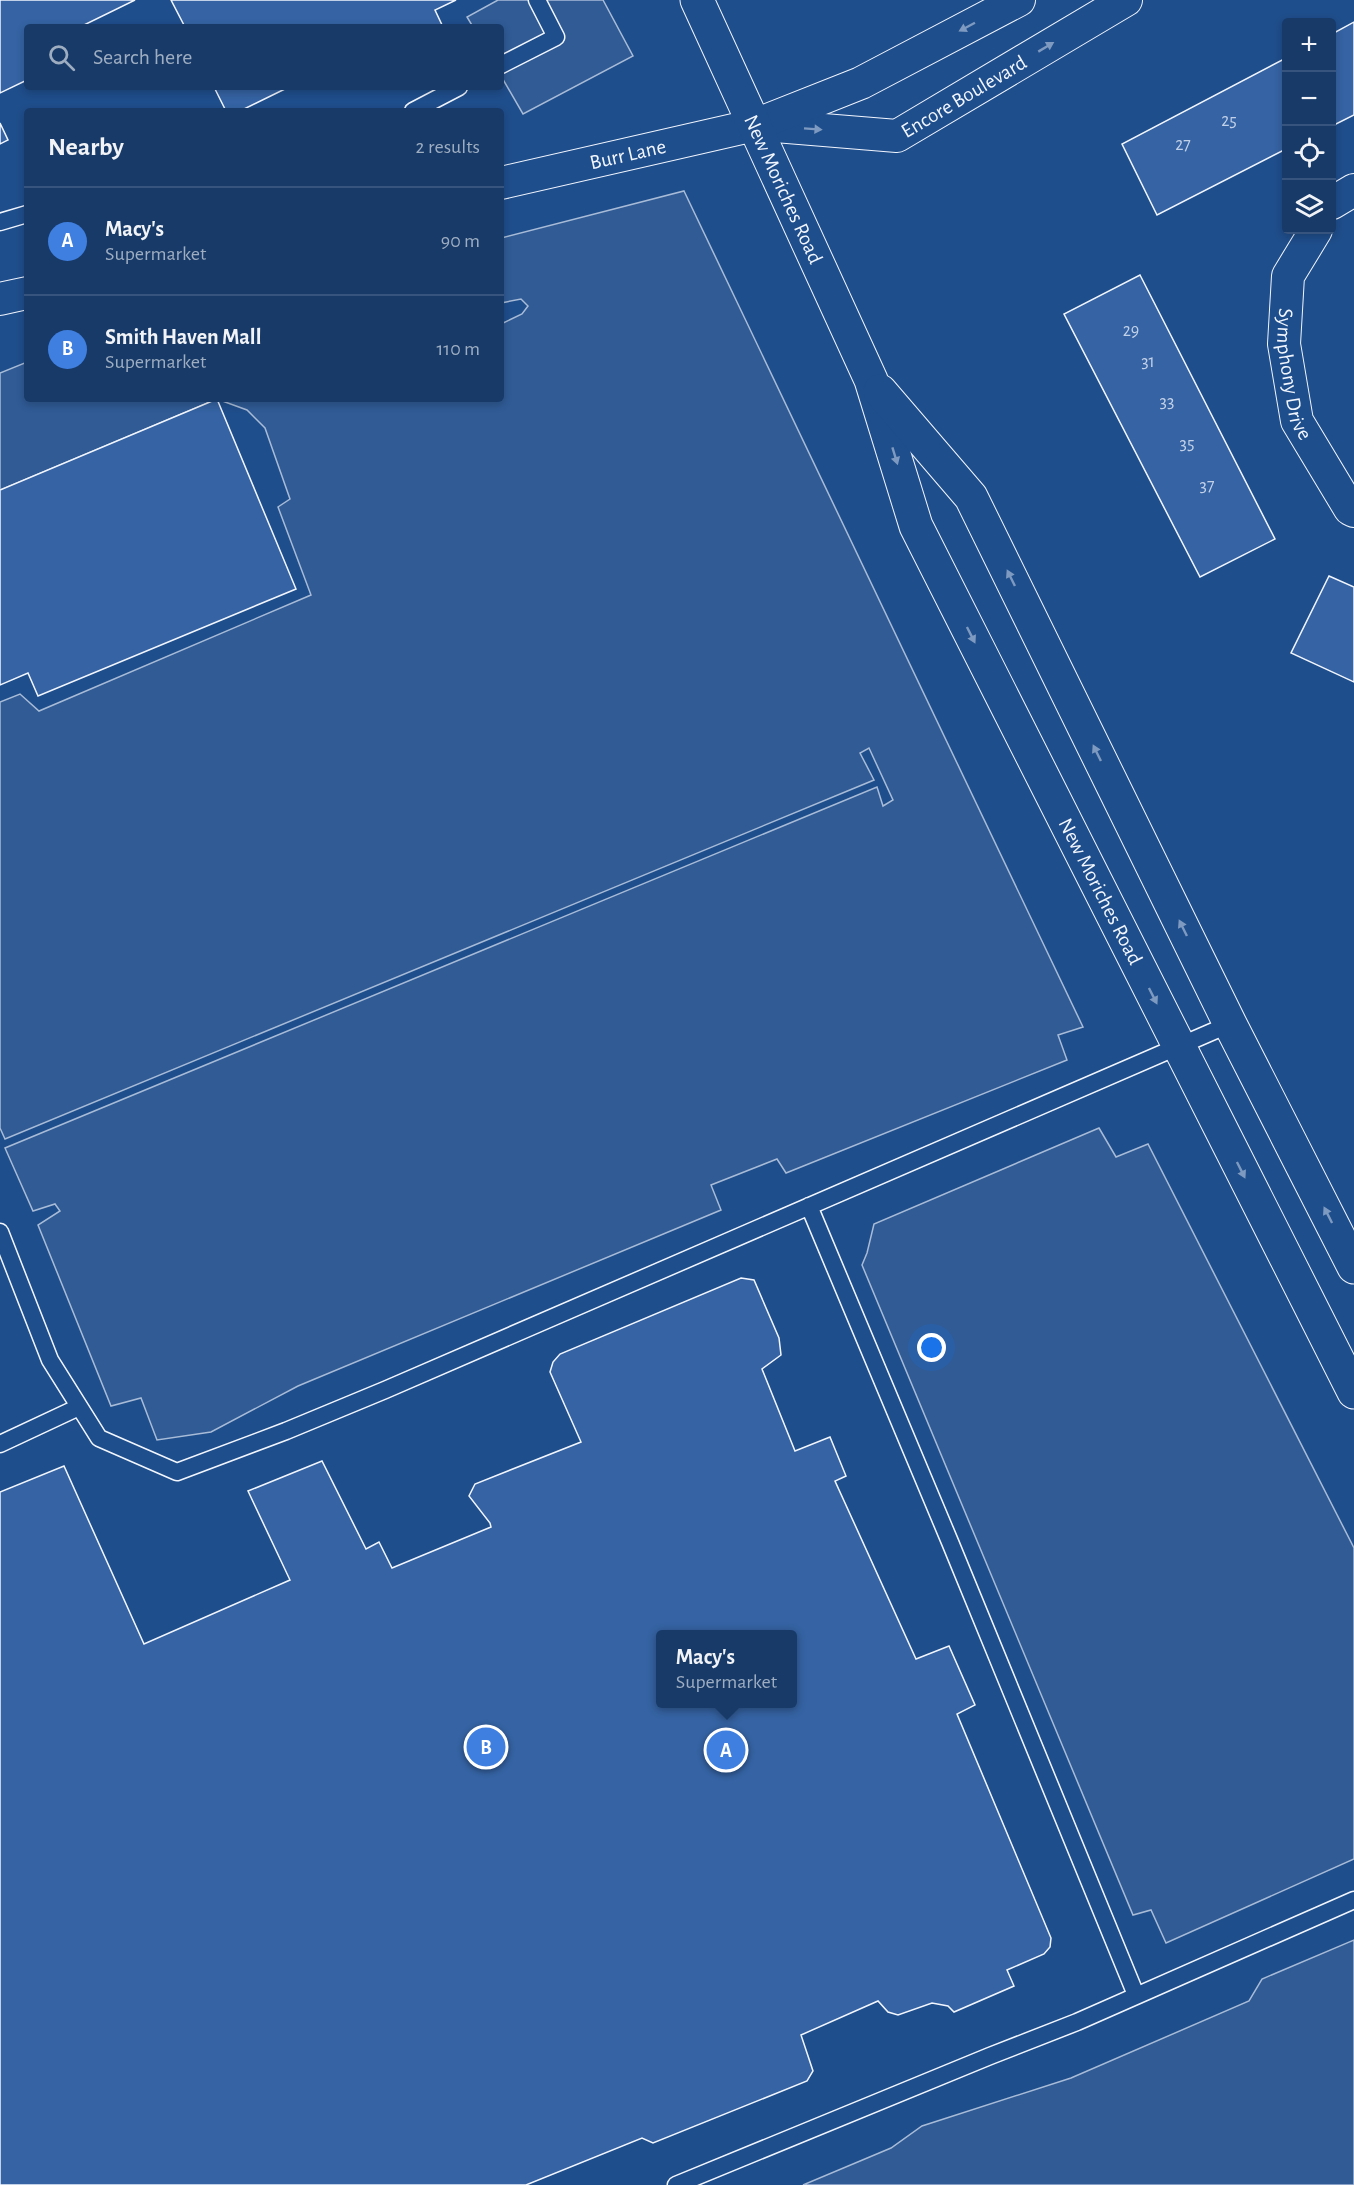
<!DOCTYPE html>
<meta charset="utf-8">
<style>
:root{--surface:#173a69;--page:#20416f;--text:#f1f3f6;--muted:#9eadc0;--line:#36547d;--accent:#ffb74d}
body{margin:0;font-family:"Alegreya Sans",sans-serif;background:var(--page);color:var(--text)}
.controls{position:absolute;right:18px;top:18px;display:grid;overflow:hidden;border-radius:6px;box-shadow:0 3px 9px #0003}
.controls button{width:54px;height:54px;display:grid;place-items:center;padding:0;border:0;border-bottom:2px solid var(--line);background:var(--surface);color:var(--text);font:30px sans-serif}
.you{position:absolute;left:932px;top:1348px;width:21px;height:21px;margin:-15px;border:4px solid #fff;border-radius:50%;background:#1a73e8;box-shadow:0 0 0 9px #1a73e833}
.badge{display:grid;place-items:center;width:39px;height:39px;border-radius:50%;background:var(--accent);color:#fff;font-size:20px;font-weight:700}
.pin{position:absolute;translate:-50% -50%;border:3px solid #fff;box-shadow:0 2px 6px #0006}
.popup{position:absolute;left:656px;top:1630px;width:141px;height:78px;box-sizing:border-box;display:grid;place-content:center;border-radius:6px;background:var(--surface);filter:drop-shadow(0 2px 4px #0005);font-size:20px;white-space:nowrap;color:var(--muted)}
.popup b{font-size:22px;color:var(--text)}
.popup::after{content:'';position:absolute;left:50%;top:100%;margin-left:-12px;border:12px solid transparent;border-top-color:var(--surface)}
.list{margin:0;padding:0;list-style:none}
h2{display:flex;justify-content:space-between;align-items:center;height:78px;margin:0;padding:0 24px;font-size:26px}
h2 small{font-size:20px;font-weight:400;color:var(--muted)}
.list li{display:grid;grid-template-columns:39px 1fr auto;gap:18px;align-items:center;box-sizing:border-box;height:108px;padding:0 24px;border-top:2px solid var(--line)}
.list b{display:block;font-size:22px;white-space:nowrap}
.list p{margin:0;font-size:20px;white-space:nowrap;color:var(--muted)}
.list em{font-size:20px;font-style:normal;color:var(--muted)}
.icon{flex:none;width:33px;height:33px;fill:none;stroke:currentColor;stroke-width:2;stroke-linecap:round;stroke-linejoin:round}
.map{position:relative;flex:none;width:1354px;height:2185px;overflow:hidden}
.search{position:absolute;background:var(--surface);box-shadow:0 3px 9px #0003;left:24px;top:24px;width:480px;height:66px;display:flex;align-items:center;gap:15px;box-sizing:border-box;padding:0 21px;border-radius:6px;color:var(--muted);font-size:22px}
.panel{position:absolute;background:var(--surface);box-shadow:0 3px 9px #0003;left:24px;top:108px;width:480px;height:294px;border-radius:6px}
.map>svg:first-child{display:block}
.pitch{fill:#305b95;stroke:#a8bbd7;stroke-width:1.5}
.building{fill:#3563a3;stroke:#f2f6ff;stroke-width:1.5;fill-rule:evenodd}
.lines{fill:none;stroke-linecap:round;stroke-linejoin:round}
.service-casing{stroke:#f2f6ff;stroke-width:19}
.minor-casing{stroke:#f2f6ff;stroke-width:34}
.secondary-casing{stroke:#f2f6ff;stroke-width:35}
.service{stroke:#1f4e8c;stroke-width:16}
.minor{stroke:#1f4e8c;stroke-width:32}
.secondary{stroke:#1f4e8c;stroke-width:33}
.oneway{fill:#7e9ac0}
.labels{text-anchor:middle;dominant-baseline:central;stroke-width:4.5;stroke-linejoin:round;paint-order:stroke}
.number-label{font-size:18px;fill:#c3d1e8}
.street-label{font-size:21px;fill:#f2f6ff;stroke:#1f4e8c}
</style>
<div class="map">
<svg width="1354" height="2185" viewBox="0 0 1354 2185">
<rect width="100%" height="100%" fill="#1f4e8c"/>
<path class="pitch" d="M 498,0 L 603,0 L 633,56 L 523,114 L 501,76 L 501,27 L 473,27 L 467,17 Z
M 684,191 L 1083,1027 L 1058,1035 L 1067,1060 L 786,1173 L 777,1159 L 711,1185 L 721,1210 L 298,1386 L 211,1432 L 157,1440 L 141,1398 L 111,1406 L 38,1225 L 60,1211 L 55,1204 L 33,1211 L 5,1148 L 877,787 L 883,806 L 893,800 L 869,748 L 860,753 L 874,780 L 5,1139 L 0,1128 L 0,702 L 20,694 L 39,711 L 311,595 L 278,507 L 290,499 L 265,428 L 247,410 L 217,399 L 0,490 L 0,373 L 27,362 L 27,399 L 501,399 L 501,324 L 522,314 L 528,306 L 521,299 L 501,303 L 501,238 Z
M 1099,1128 L 1116,1157 L 1148,1144 L 1354,1548 L 1354,1859 L 1166,1943 L 1151,1910 L 1133,1915 L 862,1265 L 867,1253 L 874,1224 Z
M 1354,1940 L 1354,2185 L 803,2185 L 891,2148 L 922,2126 L 1071,2078 L 1249,2001 L 1262,1979 Z"/>
<path class="building" d="M 0,0 L 135,0 L 80,27 L 27,27 L 27,80 L 0,93 Z
M 171,0 L 456,0 L 435,10 L 443,27 L 185,27 Z
M 1354,22 L 1354,115 L 1332,126 L 1332,34 Z
M 1286,58 L 1286,149 L 1157,215 L 1122,144 Z
M 214,87 L 289,87 L 240,111 L 226,111 Z
M 0,123 L 8,140 L 0,144 Z
M 1140,275 L 1275,539 L 1200,577 L 1064,314 Z
M 217,399 L 296,589 L 38,696 L 28,673 L 0,685 L 0,490 Z
M 1329,576 L 1354,587 L 1354,682 L 1291,653 Z
M 741,1278 L 754,1280 L 779,1338 L 781,1355 L 762,1369 L 795,1451 L 830,1437 L 846,1476 L 835,1481 L 916,1659 L 949,1646 L 975,1705 L 957,1714 L 1051,1938 L 1050,1947 L 1044,1954 L 1007,1970 L 1014,1986 L 954,2012 L 948,2006 L 932,2003 L 898,2015 L 888,2012 L 878,2001 L 801,2035 L 813,2071 L 807,2081 L 653,2143 L 642,2138 L 526,2185 L 0,2185 L 0,1492 L 64,1466 L 144,1644 L 290,1580 L 248,1491 L 322,1461 L 366,1549 L 379,1542 L 392,1568 L 491,1527 L 490,1523 L 469,1496 L 475,1484 L 581,1442 L 550,1372 L 553,1362 L 560,1354 ZM 660,1634 L 792,1634 L 792,1704 L 660,1704 Z"/>
<g class="lines">
<g class="service-casing">
<path id="service" d="M 501,65 L 556,37 L 537,0
M 413,111 L 459,87
M 0,222 L 27,214
M 809,1206 L 950,1542 L 1136,1995
M 0,1232 L 50,1360 L 99,1438 L 177,1472 L 286,1431 L 385,1390 L 1230,1024
M 0,1444 L 79,1407
M 676,2185 L 990,2056 L 1077,2022 L 1354,1900"/>
</g>
<g class="minor-casing">
<g id="minor">
<path id="s1" d="M 762,125 L 897,136 L 1126,0"/>
<path id="s2" d="M 501,183 L 755,125 L 861,83 L 1019,0"/>
<path d="M 1332,203 L 1354,190"/>
<path id="s3" d="M 1316,230 L 1288,276 L 1284,344 L 1297,421 L 1350,509 L 1354,511"/>
<path d="M 0,299 L 27,293"/>
</g>
</g>
<g class="secondary-casing">
<g id="secondary">
<path id="s4" d="M 697,0 L 871,380 L 916,526 L 1354,1392"/>
<path d="M 880,391 L 971,497 L 1230,1024 L 1354,1267"/>
</g>
</g>
<use href="#service" class="service"/>
<use href="#minor" class="minor"/>
<use href="#secondary" class="secondary"/>
</g>
<defs><path id="oneway-solid" d="M-6-.8H1V-3.2L6.5 0L1 3.2V.8H-6Z" transform="scale(1.5)"/></defs>
<g class="oneway">
<use href="#oneway-solid" transform="translate(967 27) rotate(152)"/>
<use href="#oneway-solid" transform="translate(1046 47) rotate(-31)"/>
<use href="#oneway-solid" transform="translate(813 129) rotate(4)"/>
<use href="#oneway-solid" transform="translate(895 456) rotate(73)"/>
<use href="#oneway-solid" transform="translate(1011 578) rotate(-116)"/>
<use href="#oneway-solid" transform="translate(971 635) rotate(63)"/>
<use href="#oneway-solid" transform="translate(1097 753) rotate(-116)"/>
<use href="#oneway-solid" transform="translate(1183 928) rotate(-116)"/>
<use href="#oneway-solid" transform="translate(1153 996) rotate(63)"/>
<use href="#oneway-solid" transform="translate(1241 1170) rotate(63)"/>
<use href="#oneway-solid" transform="translate(1328 1215) rotate(-117)"/>
</g>
<g class="labels">
<g class="number-label">
<text x="1229" y="121">25</text>
<text x="1183" y="145">27</text>
<text x="1131" y="331">29</text>
<text x="1148" y="362">31</text>
<text x="1167" y="402">33</text>
<text x="1187" y="444">35</text>
<text x="1207" y="486">37</text>
</g>
<g class="street-label">
<text stroke="none"><textPath href="#s1" startOffset="213">Encore Boulevard</textPath></text>
<text stroke="none"><textPath href="#s2" startOffset="130">Burr Lane</textPath></text>
<text stroke="none"><textPath href="#s4" startOffset="208">New Moriches Road</textPath></text>
<text stroke="none"><textPath href="#s3" startOffset="153">Symphony Drive</textPath></text>
<text stroke="none"><textPath href="#s4" startOffset="980">New Moriches Road</textPath></text>
</g>
</g>
</svg>
<div class="controls">
<button>+</button>
<button>−</button>
<button><svg class="icon" aria-label="locate" viewBox="0 0 24 24"><circle cx="12" cy="12" r="6"/><path d="M12 2v4M12 18v4M2 12h4M18 12h4"/></svg></button>
<button><svg class="icon" aria-label="layers" viewBox="0 0 24 24"><path d="M12 4l9 5-9 5-9-5zM3 14l9 5 9-5"/></svg></button>
</div>
<div class="you"></div>
<div class="pin badge" style="left:726px;top:1750px;background:#3f7fe0">A</div>
<div class="popup"><b>Macy's</b>Supermarket</div>
<div class="pin badge" style="left:486px;top:1747px;background:#3f7fe0">B</div>
<div class="search"><svg class="icon" aria-label="search" viewBox="0 0 24 24"><circle cx="10" cy="10" r="6"/><path d="M15 15l6 6"/></svg>Search here</div>
<section class="panel">
<h2>Nearby<small>2 results</small></h2>
<ul class="list">
<li><span class="badge" style="background:#3f7fe0">A</span><div><b>Macy's</b><p>Supermarket</p></div><em>90 m</em></li>
<li><span class="badge" style="background:#3f7fe0">B</span><div><b>Smith Haven Mall</b><p>Supermarket</p></div><em>110 m</em></li>
</ul>
</section>
</div>
